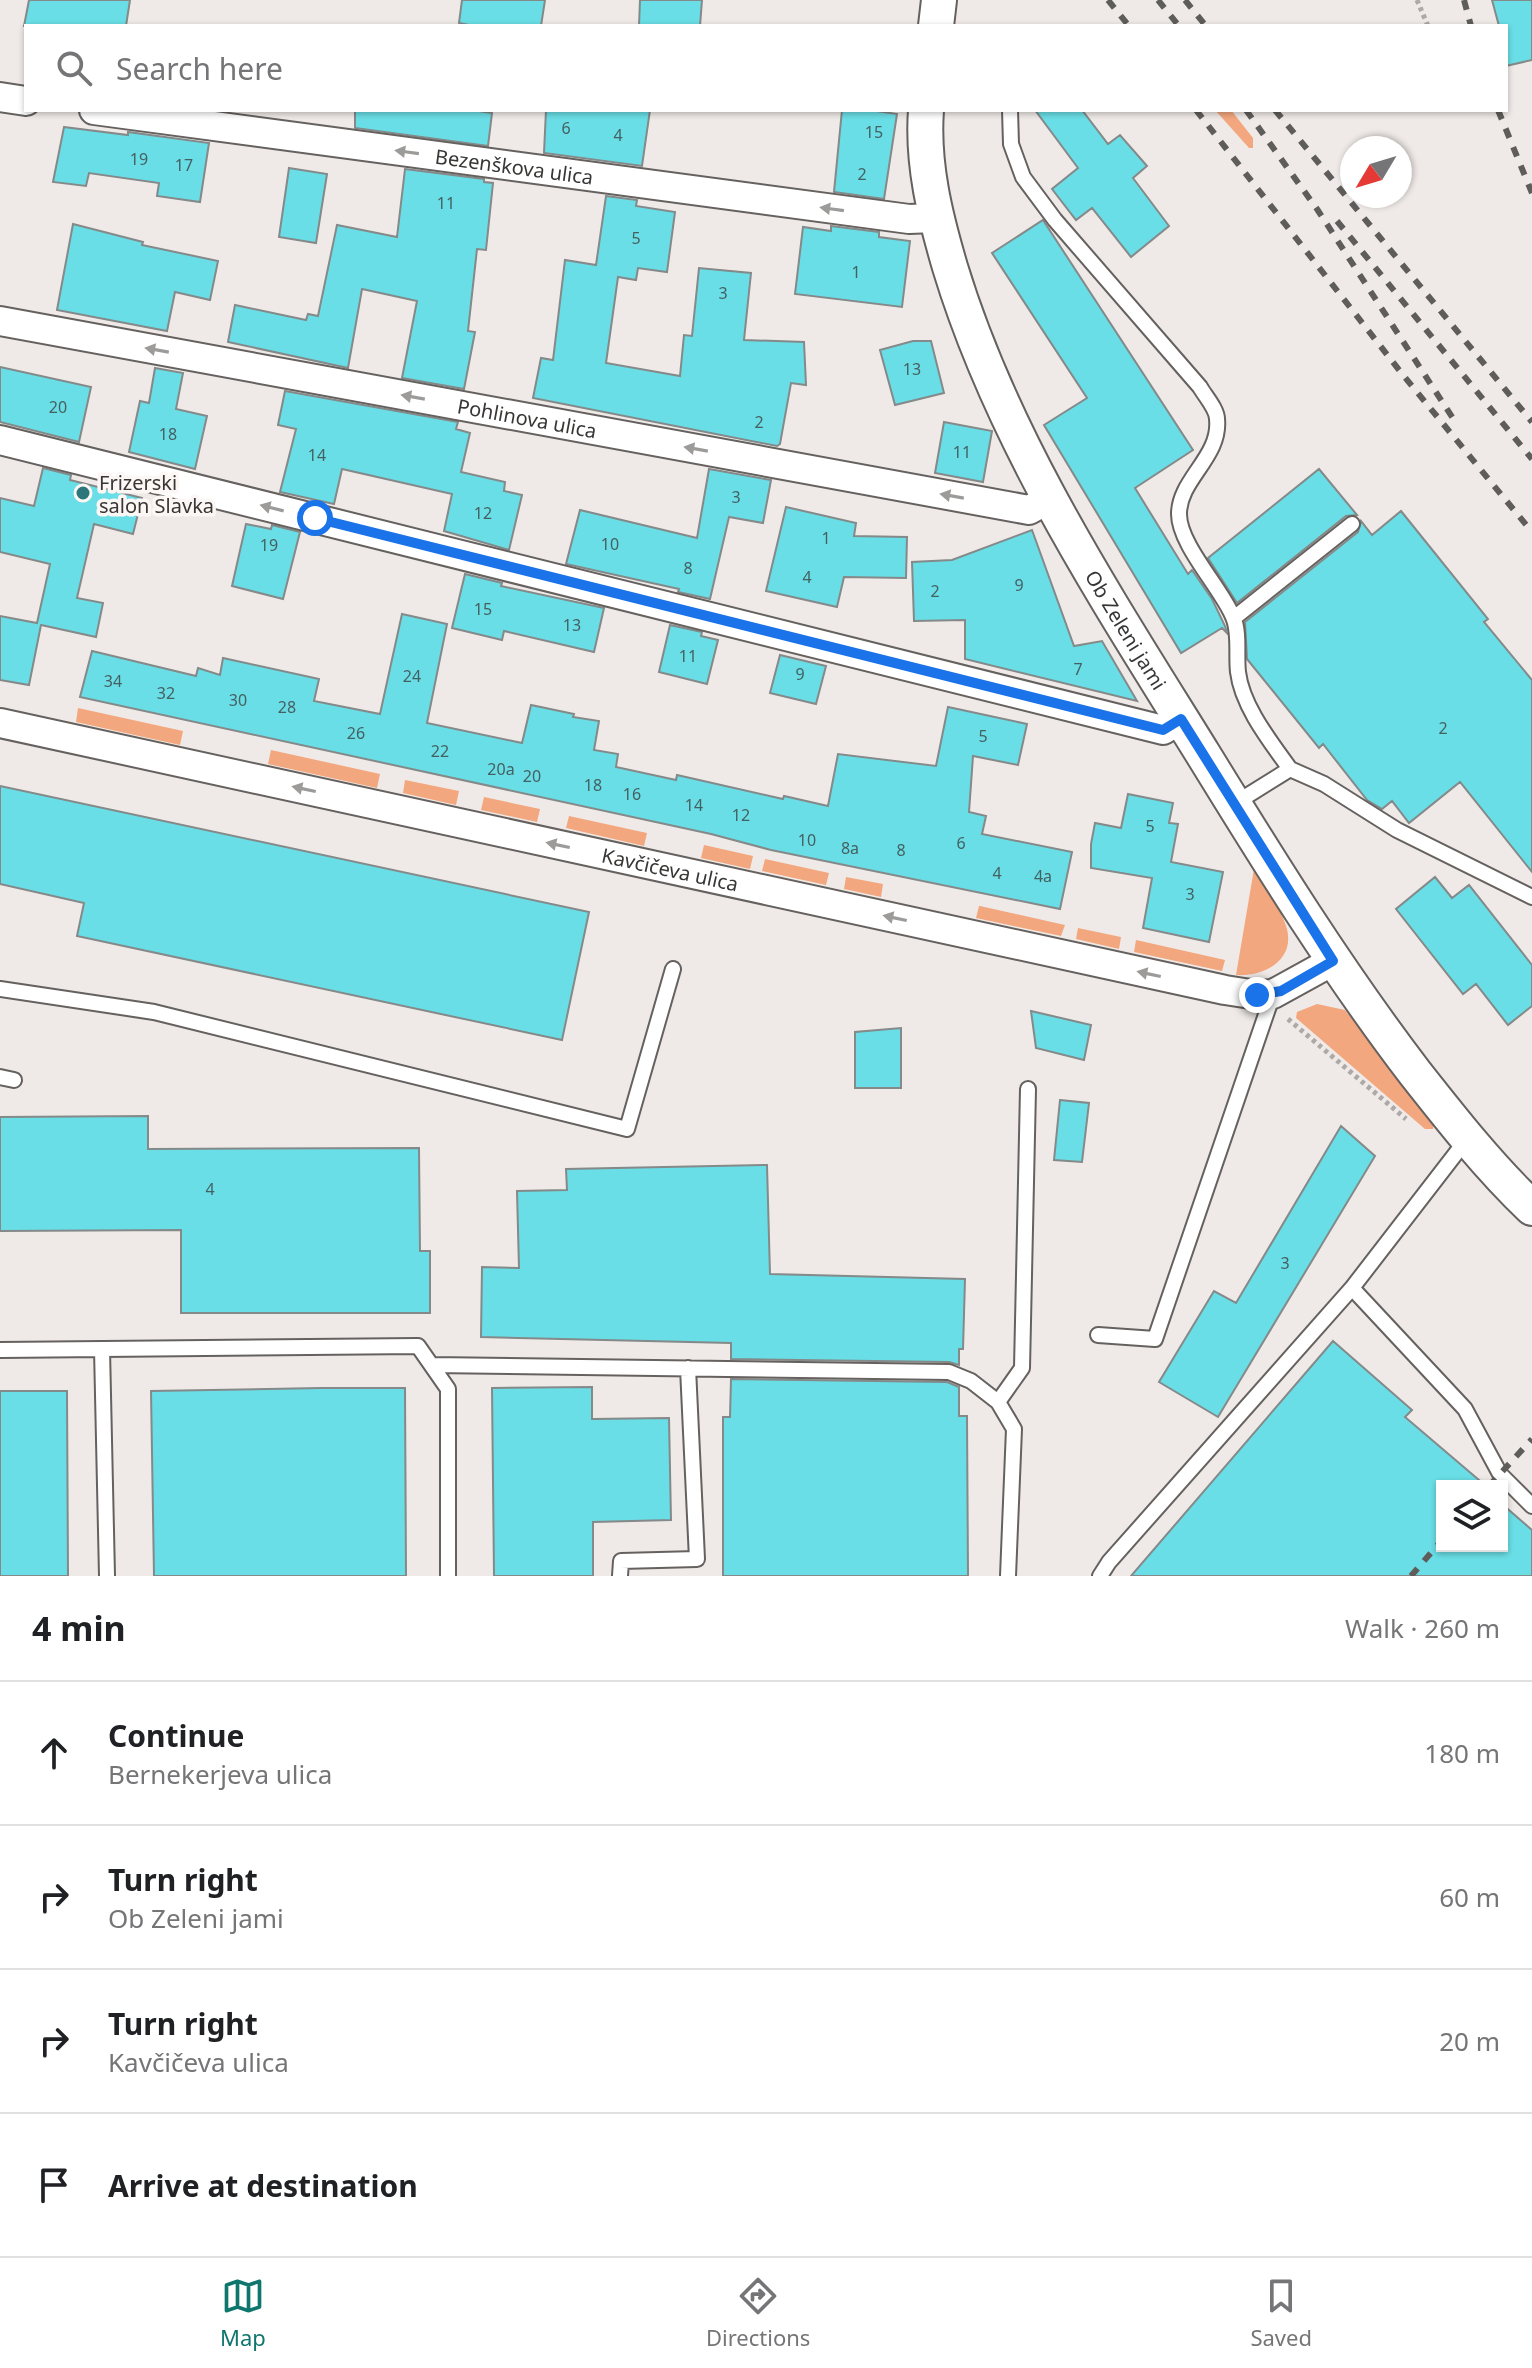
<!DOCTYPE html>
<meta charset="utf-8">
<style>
:root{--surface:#fff;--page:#f6f6f6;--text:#202124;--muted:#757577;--line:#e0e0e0;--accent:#0f766e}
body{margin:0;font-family:"Noto Sans",sans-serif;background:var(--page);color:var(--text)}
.controls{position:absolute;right:24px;bottom:24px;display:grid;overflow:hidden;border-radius:0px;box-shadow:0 2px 6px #0004}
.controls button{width:72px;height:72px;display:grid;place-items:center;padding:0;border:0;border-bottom:2px solid var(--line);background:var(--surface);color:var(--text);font:40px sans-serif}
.compass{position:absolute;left:1340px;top:136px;width:72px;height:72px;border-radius:50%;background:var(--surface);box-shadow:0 2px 6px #0004;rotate:232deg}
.stop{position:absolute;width:24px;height:24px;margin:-18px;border:6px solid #1a73e8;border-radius:50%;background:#fff}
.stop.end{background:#1a73e8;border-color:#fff;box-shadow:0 2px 8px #0008}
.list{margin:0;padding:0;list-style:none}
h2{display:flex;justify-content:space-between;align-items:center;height:104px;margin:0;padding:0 32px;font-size:34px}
h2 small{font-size:26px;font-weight:400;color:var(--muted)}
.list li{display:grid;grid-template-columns:52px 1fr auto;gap:24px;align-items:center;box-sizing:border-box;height:144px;padding:0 32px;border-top:2px solid var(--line)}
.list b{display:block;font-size:30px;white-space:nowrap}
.list p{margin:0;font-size:26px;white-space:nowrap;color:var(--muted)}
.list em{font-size:26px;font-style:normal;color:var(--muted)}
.icon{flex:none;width:44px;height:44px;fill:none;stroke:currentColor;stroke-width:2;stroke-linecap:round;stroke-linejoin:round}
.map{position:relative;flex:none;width:1532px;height:1576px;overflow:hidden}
.search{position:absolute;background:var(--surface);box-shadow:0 2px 6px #0004;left:24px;right:24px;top:24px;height:88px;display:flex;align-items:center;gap:20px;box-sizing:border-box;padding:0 28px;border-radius:0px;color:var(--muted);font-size:30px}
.sheet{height:680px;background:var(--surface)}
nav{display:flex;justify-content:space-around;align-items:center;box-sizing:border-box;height:112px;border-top:2px solid var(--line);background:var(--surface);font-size:22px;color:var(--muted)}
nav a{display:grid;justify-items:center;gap:4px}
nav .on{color:var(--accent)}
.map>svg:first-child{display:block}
.green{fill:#f3a77e}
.building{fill:#6adee6;stroke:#848989;stroke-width:2}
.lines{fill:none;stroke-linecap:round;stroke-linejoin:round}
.service-casing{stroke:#65615f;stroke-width:18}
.minor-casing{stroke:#65615f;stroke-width:32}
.tertiary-casing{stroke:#65615f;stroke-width:38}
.path{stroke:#ada9a7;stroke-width:5;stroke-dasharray:4 4;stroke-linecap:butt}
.service{stroke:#fff;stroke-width:14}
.minor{stroke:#fff;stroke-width:28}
.tertiary{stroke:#fff;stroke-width:34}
.rail{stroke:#5f5d5b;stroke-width:6;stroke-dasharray:10 10;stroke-linecap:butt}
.oneway{fill:#9c9b9a}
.route{stroke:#1a73e8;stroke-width:10}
.poi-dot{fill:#2d777c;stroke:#fcf7f5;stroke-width:3}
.labels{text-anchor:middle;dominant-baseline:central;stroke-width:7;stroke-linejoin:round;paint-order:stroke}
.number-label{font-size:16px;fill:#446162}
.street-label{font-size:20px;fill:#383736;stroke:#fcf7f5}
.poi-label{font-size:20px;fill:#383736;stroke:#fcf7f5;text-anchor:start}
</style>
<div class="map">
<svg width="1532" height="1576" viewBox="0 0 1532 1576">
<rect width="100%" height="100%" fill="#efeae7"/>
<path class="green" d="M 1215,110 L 1231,110 L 1253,138 L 1253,148 L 1249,148 Z
M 78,708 L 183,731 L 180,745 L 76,722 Z
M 271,750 L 380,774 L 377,788 L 268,764 Z
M 405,780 L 459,791 L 456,805 L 403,793 Z
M 484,797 L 540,809 L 537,822 L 481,810 Z
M 569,816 L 647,833 L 644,846 L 566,828 Z
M 704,845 L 753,856 L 750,869 L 701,858 Z
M 765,859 L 829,873 L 826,885 L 762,871 Z
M 1254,869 C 1265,887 1280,906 1286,926 C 1297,959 1265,977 1236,975 Z
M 846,877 L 883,884 L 881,897 L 844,889 Z
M 979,906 L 980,906 L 1065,925 L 1061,936 L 976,918 Z
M 1078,928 L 1121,937 L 1119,949 L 1076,939 Z
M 1136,940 L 1225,960 L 1222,971 L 1134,952 Z
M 1317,1004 L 1345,1010 L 1434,1121 L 1433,1129 L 1425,1129 L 1296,1018 L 1297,1012 Z"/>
<path class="building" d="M 29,0 L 130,0 L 126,26 L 24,26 Z
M 462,0 L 545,0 L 541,26 L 474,26 L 459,23 Z
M 640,0 L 702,0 L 700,26 L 639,26 Z
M 1492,0 L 1532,0 L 1532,60 L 1506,66 L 1506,26 L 1499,26 Z
M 355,110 L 472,110 L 492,113 L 488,146 L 355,128 Z
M 546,110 L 650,110 L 642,166 L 544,153 Z
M 842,110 L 870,110 L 897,114 L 884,199 L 834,192 Z
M 1035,110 L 1082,110 L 1108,144 L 1120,135 L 1147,166 L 1133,178 L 1169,226 L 1131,257 L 1092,208 L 1076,220 L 1052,189 L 1078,168 Z
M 64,127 L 128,135 L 128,132 L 209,143 L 200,202 L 157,196 L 159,183 L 89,173 L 86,186 L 53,182 Z
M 289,168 L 327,174 L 316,243 L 279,237 Z
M 405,169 L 484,179 L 484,182 L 493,183 L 486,250 L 477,249 L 468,331 L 475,332 L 464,389 L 402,378 L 417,301 L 362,289 L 348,368 L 228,342 L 235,305 L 306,320 L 308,314 L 318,316 L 337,225 L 397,237 Z
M 606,196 L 637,200 L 636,206 L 675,212 L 667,272 L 638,268 L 636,280 L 618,277 L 606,363 L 680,376 L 684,335 L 692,336 L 699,268 L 751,273 L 744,340 L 804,342 L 806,385 L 791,383 L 780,444 L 777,446 L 533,398 L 541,358 L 553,360 L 565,260 L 596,265 Z
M 1043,220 L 1193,450 L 1135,488 L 1188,574 L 1192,570 L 1212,599 L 1225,626 L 1227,633 L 1222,628 L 1181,653 L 1044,425 L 1087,398 L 992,253 Z
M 73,224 L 143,242 L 142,245 L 218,261 L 210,300 L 175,292 L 167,331 L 57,310 Z
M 831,226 L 879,232 L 879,237 L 910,241 L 902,307 L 795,294 L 803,227 L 831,231 Z
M 913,341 L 931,341 L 944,393 L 895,405 L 880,350 Z
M 0,367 L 91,387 L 79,442 L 0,422 Z
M 155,368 L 183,373 L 176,409 L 207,416 L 195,469 L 129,452 L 140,401 L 149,403 Z
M 285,391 L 458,422 L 456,429 L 470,433 L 461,472 L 505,482 L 504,491 L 522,495 L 509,550 L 444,531 L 452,494 L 342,469 L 334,504 L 280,492 L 296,429 L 278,425 Z
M 944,422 L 992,431 L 983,482 L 935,473 Z
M 43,468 L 71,475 L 70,480 L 142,498 L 133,534 L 94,524 L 77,598 L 103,603 L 96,637 L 41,625 L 29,685 L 0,680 L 0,616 L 37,623 L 50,564 L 0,552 L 0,498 L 34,506 Z
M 709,469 L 771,480 L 763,523 L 729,517 L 710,599 L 678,592 L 679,589 L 566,564 L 580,510 L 697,538 Z
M 1319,469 L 1357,515 L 1346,516 L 1237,603 L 1208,558 Z
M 786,507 L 856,523 L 854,536 L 907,537 L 906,578 L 844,577 L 837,607 L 766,591 Z
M 1401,511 L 1488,619 L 1484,622 L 1532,680 L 1532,872 L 1460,782 L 1409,823 L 1392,801 L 1382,809 L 1367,800 L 1323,744 L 1319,748 L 1247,659 L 1245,622 L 1358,532 L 1361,521 L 1372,535 Z
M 246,524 L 271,529 L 272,525 L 300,532 L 283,599 L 232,586 Z
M 1032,530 L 1074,646 L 1102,641 L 1137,701 L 965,659 L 965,620 L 914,621 L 912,562 L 952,560 Z
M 465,574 L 502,583 L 501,586 L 604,608 L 594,652 L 504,631 L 502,640 L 452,628 Z
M 402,614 L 447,624 L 427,723 L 522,743 L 531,705 L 574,714 L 573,717 L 599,721 L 594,750 L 618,754 L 616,767 L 676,780 L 677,775 L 783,799 L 784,796 L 828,806 L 838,754 L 936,766 L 948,707 L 1027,724 L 1018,765 L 973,756 L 969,812 L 986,816 L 982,834 L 1072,852 L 1060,909 L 771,850 L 711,834 L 80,697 L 92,651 L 196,676 L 198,668 L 220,675 L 223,658 L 319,679 L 314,701 L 380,714 Z
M 670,625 L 702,632 L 701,636 L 718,640 L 707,684 L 659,672 Z
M 780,655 L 826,666 L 816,704 L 770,693 Z
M 0,786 L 589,912 L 562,1040 L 77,936 L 84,903 L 0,884 Z
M 1128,794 L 1173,803 L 1169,823 L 1178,824 L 1171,862 L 1223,872 L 1209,942 L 1143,928 L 1152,878 L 1091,868 L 1091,844 L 1095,823 L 1121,828 Z
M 1435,877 L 1452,898 L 1469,885 L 1532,965 L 1532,1006 L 1508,1025 L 1476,984 L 1463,994 L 1396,909 Z
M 1031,1011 L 1091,1025 L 1084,1060 L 1036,1048 Z
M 901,1028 L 901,1088 L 855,1088 L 855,1032 Z
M 1060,1100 L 1089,1103 L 1082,1162 L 1054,1160 Z
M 148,1116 L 148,1149 L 419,1148 L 420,1251 L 430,1251 L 430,1313 L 181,1313 L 181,1230 L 0,1231 L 0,1117 Z
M 1341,1126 L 1375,1156 L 1218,1417 L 1159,1382 L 1214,1291 L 1236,1303 Z
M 767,1165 L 770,1274 L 965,1279 L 963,1349 L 959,1349 L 959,1365 L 949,1362 L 731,1359 L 731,1343 L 481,1337 L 482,1267 L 519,1268 L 517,1191 L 567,1190 L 566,1169 Z
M 1333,1341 L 1412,1410 L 1405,1417 L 1486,1486 L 1442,1486 L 1442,1546 L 1502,1546 L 1502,1504 L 1532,1530 L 1532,1576 L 1131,1576 Z
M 731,1379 L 947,1382 L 959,1387 L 959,1416 L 967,1416 L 968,1576 L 723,1576 L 723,1417 L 730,1417 Z
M 592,1387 L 592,1419 L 669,1418 L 671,1520 L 593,1522 L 593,1576 L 494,1576 L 492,1388 Z
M 321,1388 L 405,1388 L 406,1576 L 154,1576 L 151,1391 Z
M 0,1391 L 67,1391 L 68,1576 L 0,1576 Z"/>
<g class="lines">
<g class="service-casing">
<path id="service" d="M 1010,110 L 1011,144 L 1023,177 L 1055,220 L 1200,387 C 1205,396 1217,409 1217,419 C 1221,457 1179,479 1179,514 C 1179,545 1222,589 1233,617 C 1240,632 1236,655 1238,672 C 1242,706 1270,741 1290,769 L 1234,804
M 1234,618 L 1352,524
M 1290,769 L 1324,784 L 1397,830 L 1532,897
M 0,989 L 154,1012 L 627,1129 L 673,969
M 0,1077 L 14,1080
M 1467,1139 L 1352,1288 L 1465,1409 L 1500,1474 L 1532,1506
M 1098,1335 L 1155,1339 L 1273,994
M 102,1349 L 107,1576
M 0,1350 L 418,1346 L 448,1389 L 448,1576
M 432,1365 L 949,1372 L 971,1381 L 998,1402 L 1014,1429 L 1008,1576
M 998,1402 L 1022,1368 L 1028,1089
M 620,1576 L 621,1561 L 697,1559 L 688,1368
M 1100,1576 L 1109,1562 L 1352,1288"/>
</g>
<g class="minor-casing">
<g id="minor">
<path d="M 0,97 L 26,101"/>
<path id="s1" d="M 94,110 L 909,219 L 935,218"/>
<path id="s2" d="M 0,321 L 1029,510 L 1051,498"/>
<path d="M 0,440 L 1163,730 L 1181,719"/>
<path id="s3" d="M 0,723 L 1225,990 L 1257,995 L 1273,994 L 1333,961"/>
</g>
</g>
<g class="tertiary-casing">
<g id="tertiary">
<path d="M 936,26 L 939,0"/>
<path id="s4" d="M 926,110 C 922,164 935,216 950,267 C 1003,442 1107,599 1203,754 C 1270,863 1337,971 1415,1073 C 1452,1120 1489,1167 1532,1208"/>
</g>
</g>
<path class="path" d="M 1417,0 L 1428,26
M 1288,1019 L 1406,1119"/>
<use href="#service" class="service"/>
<use href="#minor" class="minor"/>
<use href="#tertiary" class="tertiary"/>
<path class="rail" d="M 1108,0 L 1129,26
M 1158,0 L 1179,26
M 1185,0 L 1206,26
M 1464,0 L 1471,26
M 1196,110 L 1403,375 L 1532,532
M 1246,110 L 1317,209 L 1456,423
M 1275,110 L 1532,422
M 1498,110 L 1532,193
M 1337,221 L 1532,459
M 1489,1486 L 1532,1439
M 1411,1576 L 1442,1540"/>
</g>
<defs><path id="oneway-solid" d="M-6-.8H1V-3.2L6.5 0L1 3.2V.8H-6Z" transform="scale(2)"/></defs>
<g class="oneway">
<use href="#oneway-solid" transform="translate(407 152) rotate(-172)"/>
<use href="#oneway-solid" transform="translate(832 209) rotate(-172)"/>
<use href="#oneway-solid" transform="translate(157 350) rotate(-170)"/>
<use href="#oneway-solid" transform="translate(413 397) rotate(-170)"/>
<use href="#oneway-solid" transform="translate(696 449) rotate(-170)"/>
<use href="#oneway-solid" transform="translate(952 496) rotate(-170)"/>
<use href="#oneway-solid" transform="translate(272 508) rotate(-166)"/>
<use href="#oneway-solid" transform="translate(304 789) rotate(-168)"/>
<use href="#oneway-solid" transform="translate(558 845) rotate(-168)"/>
<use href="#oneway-solid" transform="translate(895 918) rotate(-168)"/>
<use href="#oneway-solid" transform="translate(1149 974) rotate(-168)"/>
</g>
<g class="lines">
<path class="route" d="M 315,518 L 1163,730 L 1181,719 L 1333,961 L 1281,991 L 1257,995"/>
</g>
<circle class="poi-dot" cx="83" cy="493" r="8"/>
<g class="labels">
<g class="number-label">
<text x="566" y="128">6</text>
<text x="874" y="132">15</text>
<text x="618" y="135">4</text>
<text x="139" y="159">19</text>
<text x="184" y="165">17</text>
<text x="862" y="174">2</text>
<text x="446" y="203">11</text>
<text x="636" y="238">5</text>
<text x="856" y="272">1</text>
<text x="723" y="293">3</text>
<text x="912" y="369">13</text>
<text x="58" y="407">20</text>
<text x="759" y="422">2</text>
<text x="168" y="434">18</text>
<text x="962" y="452">11</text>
<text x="317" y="455">14</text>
<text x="736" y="497">3</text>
<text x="483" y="513">12</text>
<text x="826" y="538">1</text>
<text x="610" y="544">10</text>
<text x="269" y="545">19</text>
<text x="688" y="568">8</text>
<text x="807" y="577">4</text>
<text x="1019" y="585">9</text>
<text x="935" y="591">2</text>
<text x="483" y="609">15</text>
<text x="572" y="625">13</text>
<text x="688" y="656">11</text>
<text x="1078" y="669">7</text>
<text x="800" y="674">9</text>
<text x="412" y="676">24</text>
<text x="113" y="681">34</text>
<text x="166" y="693">32</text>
<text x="238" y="700">30</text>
<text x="287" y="707">28</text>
<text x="1443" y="728">2</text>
<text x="356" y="733">26</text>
<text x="983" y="736">5</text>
<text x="440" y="751">22</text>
<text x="501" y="769">20a</text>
<text x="532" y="776">20</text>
<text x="593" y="785">18</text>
<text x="632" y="794">16</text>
<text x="694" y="805">14</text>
<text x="741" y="815">12</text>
<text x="1150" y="826">5</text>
<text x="807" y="840">10</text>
<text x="961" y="843">6</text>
<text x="850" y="848">8a</text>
<text x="901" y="850">8</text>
<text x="997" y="873">4</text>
<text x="1043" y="876">4a</text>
<text x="1190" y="894">3</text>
<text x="210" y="1189">4</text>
<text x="1285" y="1263">3</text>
</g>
<g class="street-label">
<text stroke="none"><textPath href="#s1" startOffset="424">Bezenškova ulica</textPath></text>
<text stroke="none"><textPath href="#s2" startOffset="536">Pohlinova ulica</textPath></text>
<text stroke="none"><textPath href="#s4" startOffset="564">Ob Zeleni jami</textPath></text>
<text stroke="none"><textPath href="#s3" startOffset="686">Kavčičeva ulica</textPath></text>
</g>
<g class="poi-label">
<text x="99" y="482">Frizerski<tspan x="99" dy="23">salon Slavka</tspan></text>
</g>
</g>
</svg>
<div class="controls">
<button><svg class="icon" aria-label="layers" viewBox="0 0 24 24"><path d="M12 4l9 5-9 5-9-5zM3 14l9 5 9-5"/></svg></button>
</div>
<svg class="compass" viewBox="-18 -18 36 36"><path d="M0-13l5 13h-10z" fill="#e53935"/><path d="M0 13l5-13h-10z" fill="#757577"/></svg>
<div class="stop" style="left:315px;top:518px"></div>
<div class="stop end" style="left:1257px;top:995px"></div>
<div class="search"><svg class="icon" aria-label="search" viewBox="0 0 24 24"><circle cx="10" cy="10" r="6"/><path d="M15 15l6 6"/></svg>Search here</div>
</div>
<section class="sheet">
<h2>4 min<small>Walk · 260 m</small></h2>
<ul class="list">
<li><svg class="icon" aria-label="ahead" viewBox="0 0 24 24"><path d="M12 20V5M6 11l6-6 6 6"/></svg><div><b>Continue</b><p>Bernekerjeva ulica</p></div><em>180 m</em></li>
<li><svg class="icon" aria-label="right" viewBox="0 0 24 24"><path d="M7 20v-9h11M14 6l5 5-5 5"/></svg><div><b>Turn right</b><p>Ob Zeleni jami</p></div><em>60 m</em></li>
<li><svg class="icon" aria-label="right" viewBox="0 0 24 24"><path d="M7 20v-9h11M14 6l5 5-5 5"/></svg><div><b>Turn right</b><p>Kavčičeva ulica</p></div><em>20 m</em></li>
<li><svg class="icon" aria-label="arrive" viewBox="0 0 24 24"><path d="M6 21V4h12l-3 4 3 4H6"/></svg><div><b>Arrive at destination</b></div></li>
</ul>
</section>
<nav>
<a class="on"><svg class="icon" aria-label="map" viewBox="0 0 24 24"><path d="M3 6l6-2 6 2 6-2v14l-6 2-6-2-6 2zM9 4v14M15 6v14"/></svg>Map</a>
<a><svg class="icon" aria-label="directions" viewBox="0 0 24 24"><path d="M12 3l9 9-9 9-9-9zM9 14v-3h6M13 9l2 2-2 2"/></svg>Directions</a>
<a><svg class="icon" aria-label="saved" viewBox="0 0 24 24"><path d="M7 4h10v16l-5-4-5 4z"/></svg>Saved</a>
</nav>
